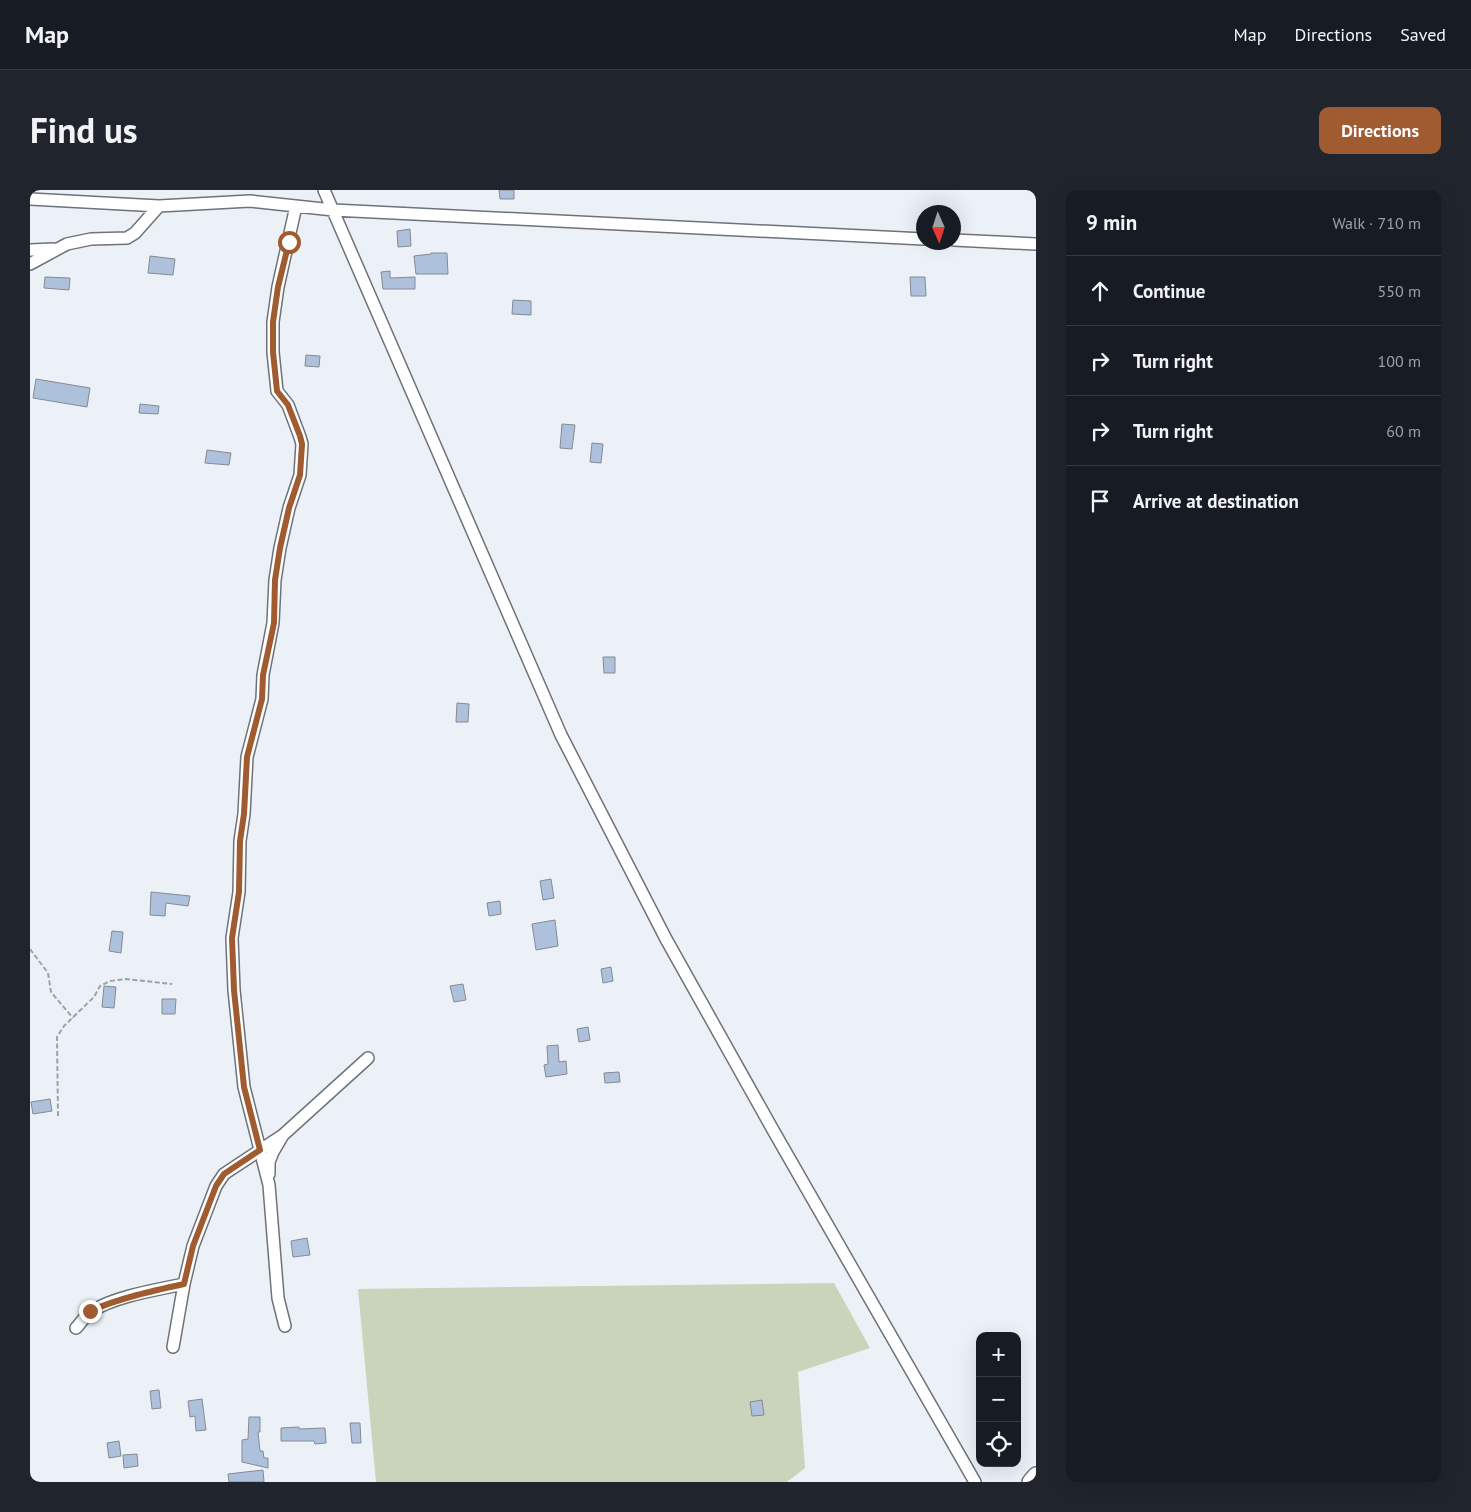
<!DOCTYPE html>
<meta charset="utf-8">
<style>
:root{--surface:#171b24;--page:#20242c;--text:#f1f3f6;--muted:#9ea1a6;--line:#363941;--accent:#a15b30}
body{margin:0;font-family:"PT Sans",sans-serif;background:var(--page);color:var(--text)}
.controls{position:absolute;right:15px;bottom:15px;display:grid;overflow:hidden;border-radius:10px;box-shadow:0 5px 20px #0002}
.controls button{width:45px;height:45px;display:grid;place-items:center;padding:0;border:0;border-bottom:1px solid var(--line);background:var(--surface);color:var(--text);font:25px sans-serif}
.compass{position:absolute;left:886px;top:15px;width:45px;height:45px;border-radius:50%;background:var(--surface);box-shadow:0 5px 20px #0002;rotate:177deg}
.stop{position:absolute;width:15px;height:15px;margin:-11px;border:4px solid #a15b30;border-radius:50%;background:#fff}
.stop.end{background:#a15b30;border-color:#fff;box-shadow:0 1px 5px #0008}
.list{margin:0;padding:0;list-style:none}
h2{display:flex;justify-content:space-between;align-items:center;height:65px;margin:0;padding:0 20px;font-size:21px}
h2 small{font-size:16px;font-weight:400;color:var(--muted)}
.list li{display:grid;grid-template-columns:32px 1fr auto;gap:15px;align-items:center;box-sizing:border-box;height:70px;padding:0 20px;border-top:1px solid var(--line)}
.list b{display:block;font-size:19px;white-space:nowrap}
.list em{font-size:16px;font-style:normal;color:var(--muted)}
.icon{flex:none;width:28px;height:28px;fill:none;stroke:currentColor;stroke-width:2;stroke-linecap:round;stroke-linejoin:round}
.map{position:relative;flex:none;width:1006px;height:1292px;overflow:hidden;border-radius:10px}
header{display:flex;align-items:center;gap:30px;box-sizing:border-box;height:70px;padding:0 25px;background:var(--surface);border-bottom:1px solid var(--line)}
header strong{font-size:24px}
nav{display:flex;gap:28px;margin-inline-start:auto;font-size:18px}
.intro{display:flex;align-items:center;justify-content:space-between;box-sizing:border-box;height:120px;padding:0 30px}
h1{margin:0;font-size:35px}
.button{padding:12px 22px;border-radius:10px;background:var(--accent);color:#fff;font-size:18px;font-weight:700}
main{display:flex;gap:30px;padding:0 30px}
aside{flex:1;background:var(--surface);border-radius:10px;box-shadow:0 5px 20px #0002}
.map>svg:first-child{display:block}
.green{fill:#cad4ba}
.building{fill:#adc1dd;stroke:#868a91}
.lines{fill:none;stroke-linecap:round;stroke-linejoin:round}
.minor-casing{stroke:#6e7279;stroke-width:14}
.major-casing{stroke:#6e7279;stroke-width:18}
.path{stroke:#9ea2a7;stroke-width:2;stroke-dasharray:5 2.5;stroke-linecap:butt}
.minor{stroke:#fff;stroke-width:11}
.major{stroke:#fff;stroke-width:15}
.route{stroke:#a15b30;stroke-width:6}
</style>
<header>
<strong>Map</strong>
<nav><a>Map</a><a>Directions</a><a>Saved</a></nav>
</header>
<div class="intro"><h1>Find us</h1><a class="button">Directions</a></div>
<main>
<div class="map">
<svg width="1006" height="1292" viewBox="0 0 1006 1292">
<rect width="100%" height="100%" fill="#ecf1f8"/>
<path class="green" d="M 804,1093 L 840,1158 L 768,1182 L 775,1278 L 757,1292 L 346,1292 L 328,1099 Z"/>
<path class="building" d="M 469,0 L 484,0 L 484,9 L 470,9 Z
M 380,39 L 381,56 L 368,57 L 367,41 Z
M 401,63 L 417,63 L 418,84 L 386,84 L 384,66 L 401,64 Z
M 120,66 L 145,69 L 143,85 L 118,83 Z
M 360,81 L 360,88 L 385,87 L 385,99 L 353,99 L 351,82 Z
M 15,87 L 40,88 L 39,100 L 14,98 Z
M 880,87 L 895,87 L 896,106 L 881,106 Z
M 483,110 L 501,111 L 501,125 L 482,124 Z
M 276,165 L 290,166 L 289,177 L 275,176 Z
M 6,189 L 60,198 L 57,217 L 3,208 Z
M 110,214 L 129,216 L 128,224 L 109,223 Z
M 532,234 L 545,235 L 542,259 L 530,258 Z
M 562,253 L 573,254 L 571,273 L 560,272 Z
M 177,260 L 201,263 L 199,275 L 175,273 Z
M 573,467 L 585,467 L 585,483 L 574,483 Z
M 427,513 L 439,514 L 438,532 L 426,532 Z
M 521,689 L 524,708 L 513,710 L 510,691 Z
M 121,702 L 160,706 L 158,716 L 136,713 L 135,726 L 120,725 Z
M 470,711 L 471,724 L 459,726 L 457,713 Z
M 525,730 L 528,756 L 506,760 L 502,734 Z
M 82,741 L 93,742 L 91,763 L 79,761 Z
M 581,777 L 583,791 L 573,793 L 571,779 Z
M 433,794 L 436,810 L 424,812 L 420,796 Z
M 74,796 L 86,797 L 84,818 L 72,817 Z
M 132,809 L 146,809 L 145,824 L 132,824 Z
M 558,837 L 560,850 L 549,852 L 547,839 Z
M 528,855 L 529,872 L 536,871 L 537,884 L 516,887 L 514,875 L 518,874 L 517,856 Z
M 589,882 L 590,892 L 575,893 L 574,883 Z
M 20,909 L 22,921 L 3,924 L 1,912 Z
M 277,1048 L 280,1065 L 263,1067 L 261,1051 Z
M 129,1200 L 131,1218 L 122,1219 L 120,1201 Z
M 172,1209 L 176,1240 L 166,1241 L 165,1226 L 160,1227 L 158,1211 Z
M 732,1210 L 734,1225 L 722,1226 L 720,1212 Z
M 219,1227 L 230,1227 L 230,1242 L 228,1242 L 230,1261 L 233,1261 L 234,1268 L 238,1268 L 238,1278 L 212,1272 L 212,1250 L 218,1249 Z
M 320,1233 L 330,1233 L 331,1253 L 322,1253 Z
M 269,1237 L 269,1239 L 295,1238 L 296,1253 L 285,1254 L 284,1251 L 251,1251 L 251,1238 Z
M 89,1251 L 91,1266 L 79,1268 L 77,1253 Z
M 107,1264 L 108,1276 L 94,1278 L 93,1265 Z
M 233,1280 L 234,1292 L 199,1292 L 198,1284 Z"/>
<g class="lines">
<g class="minor-casing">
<path id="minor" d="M 294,0 L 531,545 L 636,749 L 743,940 L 945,1292
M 0,9 L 129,16 L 220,11 L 303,20 L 894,49
M 924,50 L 1006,54
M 0,60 L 23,59
M 0,74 L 37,54 L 61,49 L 97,48 L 105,43 L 129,16
M 239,984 L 239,972 L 243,962 L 253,945 L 338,868
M 255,1136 L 248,1108 L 239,995 L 214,897 L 204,800 L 202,748 L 209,702 L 210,651 L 214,624 L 217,567 L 232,509 L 233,485 L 243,433 L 245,390 L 250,358 L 259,318 L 270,285 L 272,254 L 270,247 L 258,215 L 247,201 L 243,162 L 243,132 L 248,97 L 266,16
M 46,1138 C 51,1133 56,1124 62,1121 C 86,1106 126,1100 154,1094
M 143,1157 L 154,1094 L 163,1056 L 186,996 L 194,984 L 253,945"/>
</g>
<g class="major-casing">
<path id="major" d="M 1000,1292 L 1006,1285"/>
</g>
<path class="path" d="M 0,759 L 18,783 L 21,802 L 43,828
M 28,926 L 27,847 L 34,836 L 64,807 L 70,796 L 80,791 L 96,789 L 142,794"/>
<use href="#minor" class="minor"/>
<use href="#major" class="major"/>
</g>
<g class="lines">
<path class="route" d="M 60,1121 C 90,1108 122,1101 154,1094 L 163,1056 L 186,996 L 194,984 L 230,960 L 214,897 L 204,800 L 202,748 L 209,702 L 210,651 L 214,624 L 217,567 L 232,509 L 233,485 L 244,433 L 245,390 L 250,358 L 259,318 L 270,285 L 272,254 L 270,246 L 258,215 L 247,201 L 243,162 L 243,132 L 248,97 L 259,52"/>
</g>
</svg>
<div class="controls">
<button>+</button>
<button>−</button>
<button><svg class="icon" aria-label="locate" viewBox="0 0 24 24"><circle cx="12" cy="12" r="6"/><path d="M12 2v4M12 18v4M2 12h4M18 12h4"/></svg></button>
</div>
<svg class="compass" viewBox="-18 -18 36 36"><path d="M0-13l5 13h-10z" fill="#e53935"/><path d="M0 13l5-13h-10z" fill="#9ea1a6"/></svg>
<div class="stop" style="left:259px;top:52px"></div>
<div class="stop end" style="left:60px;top:1121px"></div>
</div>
<aside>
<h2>9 min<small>Walk · 710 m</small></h2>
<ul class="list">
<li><svg class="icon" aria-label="ahead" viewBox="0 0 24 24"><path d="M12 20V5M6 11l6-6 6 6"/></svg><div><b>Continue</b></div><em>550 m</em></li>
<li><svg class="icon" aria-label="right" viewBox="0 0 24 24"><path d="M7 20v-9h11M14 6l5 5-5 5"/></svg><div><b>Turn right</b></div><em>100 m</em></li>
<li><svg class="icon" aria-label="right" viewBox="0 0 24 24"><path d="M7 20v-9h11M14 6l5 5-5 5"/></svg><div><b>Turn right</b></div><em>60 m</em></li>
<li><svg class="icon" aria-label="arrive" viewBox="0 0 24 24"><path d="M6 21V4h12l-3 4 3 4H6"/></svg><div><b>Arrive at destination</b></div></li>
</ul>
</aside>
</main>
